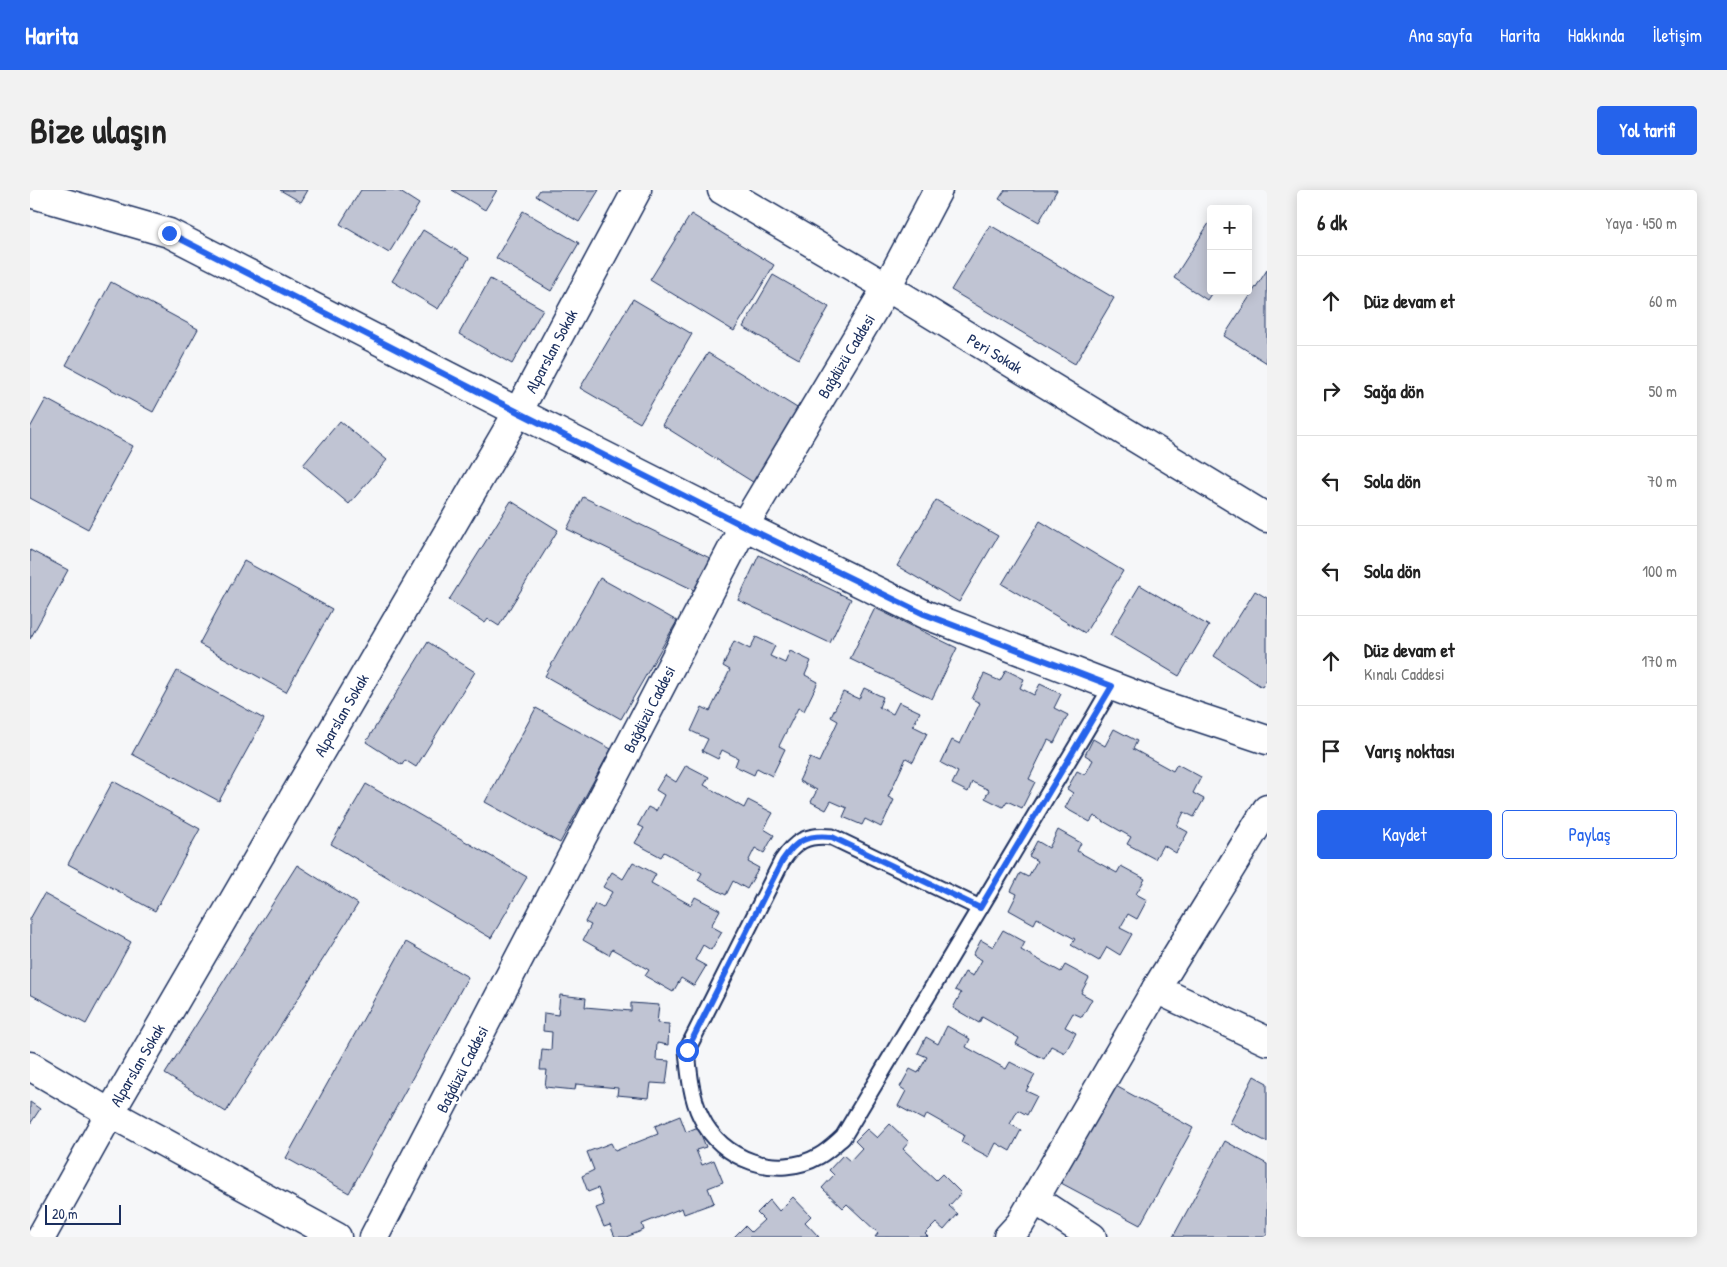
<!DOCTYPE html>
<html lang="tr">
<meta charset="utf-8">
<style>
:root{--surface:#fff;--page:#f2f2f2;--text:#222;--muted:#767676;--line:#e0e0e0;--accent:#2563eb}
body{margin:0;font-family:"Patrick Hand",sans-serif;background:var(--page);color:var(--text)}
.controls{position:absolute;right:15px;top:15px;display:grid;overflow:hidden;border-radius:5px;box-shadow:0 2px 12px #0003}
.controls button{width:45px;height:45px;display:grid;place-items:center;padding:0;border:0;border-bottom:1px solid var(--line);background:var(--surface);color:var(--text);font:25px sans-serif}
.scale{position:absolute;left:15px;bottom:12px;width:76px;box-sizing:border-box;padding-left:5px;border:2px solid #1b2f5e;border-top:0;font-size:14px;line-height:18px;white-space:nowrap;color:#1b2f5e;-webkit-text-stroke:4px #fff;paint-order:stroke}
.stop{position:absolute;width:15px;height:15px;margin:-11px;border:4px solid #2563eb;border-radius:50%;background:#fff}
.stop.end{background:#2563eb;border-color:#fff;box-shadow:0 1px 5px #0008}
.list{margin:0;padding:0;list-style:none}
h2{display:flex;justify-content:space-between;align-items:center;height:65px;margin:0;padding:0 20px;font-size:21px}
h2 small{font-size:16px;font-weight:400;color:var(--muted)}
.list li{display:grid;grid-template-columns:32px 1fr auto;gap:15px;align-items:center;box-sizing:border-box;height:90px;padding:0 20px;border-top:1px solid var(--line)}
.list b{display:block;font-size:19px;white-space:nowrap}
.list p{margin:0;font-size:16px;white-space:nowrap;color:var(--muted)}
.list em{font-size:16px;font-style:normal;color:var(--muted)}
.actions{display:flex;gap:10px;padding:15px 20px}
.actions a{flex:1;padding:11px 0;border:1px solid var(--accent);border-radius:5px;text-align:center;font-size:18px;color:var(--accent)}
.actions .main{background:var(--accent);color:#fff}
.icon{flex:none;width:28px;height:28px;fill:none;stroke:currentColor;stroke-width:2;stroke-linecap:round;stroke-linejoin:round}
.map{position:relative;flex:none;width:1237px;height:1047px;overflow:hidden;border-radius:5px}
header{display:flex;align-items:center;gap:30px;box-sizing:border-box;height:70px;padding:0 25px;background:var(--accent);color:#fff}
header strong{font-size:24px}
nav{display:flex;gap:28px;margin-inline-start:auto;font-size:18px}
.intro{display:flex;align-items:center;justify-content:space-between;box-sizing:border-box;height:120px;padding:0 30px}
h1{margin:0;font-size:35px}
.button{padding:12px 22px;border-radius:5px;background:var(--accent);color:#fff;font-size:18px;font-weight:700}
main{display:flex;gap:30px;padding:0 30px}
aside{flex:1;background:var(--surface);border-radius:5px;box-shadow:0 2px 12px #0003}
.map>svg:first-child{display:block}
.building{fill:#c0c4d3;stroke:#1b2f5e}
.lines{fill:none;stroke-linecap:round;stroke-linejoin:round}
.lane-casing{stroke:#1b2f5e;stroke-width:19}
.street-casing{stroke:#1b2f5e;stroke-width:31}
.secondary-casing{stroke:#1b2f5e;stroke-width:31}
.lane{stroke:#fff;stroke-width:15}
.street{stroke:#fff;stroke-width:28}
.secondary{stroke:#fff;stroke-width:28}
.route{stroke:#2563eb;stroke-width:6}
.labels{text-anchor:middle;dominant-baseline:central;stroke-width:4.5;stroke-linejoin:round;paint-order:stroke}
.street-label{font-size:16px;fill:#1b2f5e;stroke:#fff}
</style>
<header>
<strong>Harita</strong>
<nav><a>Ana sayfa</a><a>Harita</a><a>Hakkında</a><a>İletişim</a></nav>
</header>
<div class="intro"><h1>Bize ulaşın</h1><a class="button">Yol tarifi</a></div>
<main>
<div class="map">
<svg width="1237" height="1047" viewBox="0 0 1237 1047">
<rect width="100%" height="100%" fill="#f6f7f9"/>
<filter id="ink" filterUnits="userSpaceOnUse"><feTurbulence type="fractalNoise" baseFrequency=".02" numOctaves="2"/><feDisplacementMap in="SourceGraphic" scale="10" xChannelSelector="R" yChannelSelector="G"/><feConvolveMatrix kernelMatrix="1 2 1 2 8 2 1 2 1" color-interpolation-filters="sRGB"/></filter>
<g filter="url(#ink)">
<path class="building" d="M 250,0 L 278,0 L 271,12 Z
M 331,0 L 367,0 L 389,14 L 359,63 L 310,34 Z
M 422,0 L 467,0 L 455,20 Z
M 510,0 L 569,0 L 549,32 L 506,6 Z
M 975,0 L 1027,0 L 1009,32 L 969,9 Z
M 493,21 L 549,53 L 521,101 L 466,68 Z
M 661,24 L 744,75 L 704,141 L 620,90 Z
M 1181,30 L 1181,101 L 1183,101 L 1177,110 L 1144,88 Z
M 960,35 L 1084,108 L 1045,174 L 921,100 Z
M 393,40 L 439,68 L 408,119 L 362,91 Z
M 1237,80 L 1237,173 L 1194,146 Z
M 743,85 L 799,117 L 769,169 L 713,137 Z
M 460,89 L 513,119 L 482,174 L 429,144 Z
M 81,92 L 168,139 L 123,222 L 36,175 Z
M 603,109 L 662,144 L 610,233 L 550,198 Z
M 678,163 L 772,221 L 726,294 L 632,235 Z
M 16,209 L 103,256 L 58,339 L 0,308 L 0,238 Z
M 310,231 L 357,270 L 319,314 L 273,275 Z
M 553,307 L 684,370 L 668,402 L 537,339 Z
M 906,310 L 968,346 L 929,412 L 867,376 Z
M 481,311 L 528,340 L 469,436 L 458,429 L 455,433 L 419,410 Z
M 1010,331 L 1093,381 L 1055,443 L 972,394 Z
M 0,360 L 38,380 L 0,449 Z
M 729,365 L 821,409 L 800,453 L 708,410 Z
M 214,371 L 302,419 L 256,502 L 169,454 Z
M 570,388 L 647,431 L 591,529 L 515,486 Z
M 1110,395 L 1179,436 L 1149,486 L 1080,445 Z
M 1225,401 L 1237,408 L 1237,489 L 1232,497 L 1184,466 Z
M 845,418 L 927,458 L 902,509 L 820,469 Z
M 726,447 L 745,456 L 740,466 L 755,473 L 760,461 L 781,471 L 775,485 L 788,492 L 774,521 L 768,518 L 749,556 L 755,559 L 742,586 L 727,578 L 724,585 L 705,576 L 708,568 L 692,560 L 688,569 L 672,561 L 678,549 L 661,541 L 672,517 L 680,521 L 700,480 L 693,476 L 704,451 L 720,459 Z
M 398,452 L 445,482 L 386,577 L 375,570 L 372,575 L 336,552 Z
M 976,480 L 994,489 L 990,498 L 1004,505 L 1010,494 L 1031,504 L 1024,518 L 1038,525 L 1024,553 L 1018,550 L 999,589 L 1005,592 L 992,618 L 977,611 L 973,617 L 955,608 L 959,600 L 942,592 L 938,602 L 922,594 L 928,582 L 911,573 L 922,550 L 930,554 L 950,513 L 942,509 L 954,484 L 970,491 Z
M 147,481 L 234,529 L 189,611 L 102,564 Z
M 834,498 L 853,507 L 849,517 L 863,524 L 869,512 L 890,522 L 883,536 L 897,543 L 883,572 L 876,568 L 858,607 L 864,610 L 851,637 L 835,629 L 832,635 L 813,627 L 817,618 L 801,611 L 796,620 L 781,612 L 787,600 L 769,591 L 780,568 L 789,572 L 808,531 L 801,527 L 813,502 L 829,509 Z
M 506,518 L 581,559 L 530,653 L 455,612 Z
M 1084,539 L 1107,551 L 1103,559 L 1143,581 L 1147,574 L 1171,587 L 1163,603 L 1174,609 L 1164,627 L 1154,622 L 1147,636 L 1158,642 L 1146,663 L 1133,655 L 1125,669 L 1097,654 L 1101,647 L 1064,626 L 1060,632 L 1035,618 L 1043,603 L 1037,599 L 1047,581 L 1055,585 L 1063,570 L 1055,565 L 1063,549 L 1075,556 Z
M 656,575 L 679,587 L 674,595 L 714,618 L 718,610 L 743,623 L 734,639 L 744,645 L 734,663 L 725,658 L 718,672 L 729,678 L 717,699 L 703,691 L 696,705 L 668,690 L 672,683 L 634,662 L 631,667 L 605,653 L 614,638 L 608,635 L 618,617 L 626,621 L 634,605 L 626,600 L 635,585 L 646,592 Z
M 83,591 L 170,639 L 125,721 L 38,674 Z
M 336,594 L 497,687 L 461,748 L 301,654 Z
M 1028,640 L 1051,653 L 1047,661 L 1087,683 L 1091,676 L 1115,689 L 1106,704 L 1117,710 L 1107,729 L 1098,724 L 1090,738 L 1102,744 L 1090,765 L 1077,757 L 1069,771 L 1041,755 L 1045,749 L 1007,728 L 1004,734 L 979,720 L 987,704 L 981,701 L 990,683 L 998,687 L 1007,671 L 999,666 L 1007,651 L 1019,658 Z
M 603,672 L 626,684 L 621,693 L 661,715 L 665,707 L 690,720 L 681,736 L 692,742 L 681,760 L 673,755 L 665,770 L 676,776 L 664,796 L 651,788 L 643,802 L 615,786 L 619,780 L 582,759 L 579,765 L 553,750 L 561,735 L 555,732 L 565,714 L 573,718 L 582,702 L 573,697 L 582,682 L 593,689 Z
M 267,675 L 328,714 L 196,922 L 135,884 Z
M 14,704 L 101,752 L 56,834 L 0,804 L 0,729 Z
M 973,740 L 995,752 L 991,760 L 1031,782 L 1035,775 L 1059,788 L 1051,803 L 1062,809 L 1052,827 L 1043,823 L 1035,837 L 1046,843 L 1035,863 L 1021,856 L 1014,869 L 986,854 L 989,848 L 952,827 L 949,833 L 923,818 L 931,803 L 925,800 L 935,782 L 943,786 L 952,770 L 943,765 L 951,750 L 963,757 Z
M 376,752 L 438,787 L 319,1003 L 256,968 Z
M 530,805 L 556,808 L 555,817 L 601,821 L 601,813 L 629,815 L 627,833 L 639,834 L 638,855 L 627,853 L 626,870 L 639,871 L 636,894 L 621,893 L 619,908 L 587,905 L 588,898 L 546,894 L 545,900 L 515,897 L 517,880 L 510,880 L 512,859 L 521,860 L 522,842 L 513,841 L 514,823 L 528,825 Z
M 917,836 L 940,849 L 936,857 L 976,879 L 980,872 L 1005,885 L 996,901 L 1007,906 L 997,925 L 988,920 L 980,934 L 991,940 L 980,961 L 966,953 L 959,967 L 931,952 L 934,945 L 897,924 L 894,930 L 868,916 L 876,901 L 870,897 L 880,879 L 888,883 L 897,867 L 888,863 L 896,847 L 908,854 Z
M 1224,886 L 1237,893 L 1237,952 L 1200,933 Z
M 1084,895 L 1163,938 L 1110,1035 L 1031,993 Z
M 0,912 L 10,919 L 0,934 Z
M 650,926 L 656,942 L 668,937 L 676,957 L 666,960 L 672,975 L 684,970 L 693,992 L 678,998 L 684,1013 L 654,1024 L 652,1018 L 612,1034 L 614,1040 L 596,1047 L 585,1047 L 580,1035 L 574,1037 L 566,1018 L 574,1015 L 568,998 L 558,1002 L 552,986 L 564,980 L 557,962 L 581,953 L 585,961 L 628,944 L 625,936 Z
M 860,934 L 879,952 L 873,959 L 906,990 L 912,984 L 931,1003 L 919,1016 L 928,1024 L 914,1040 L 906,1033 L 895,1044 L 898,1047 L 845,1047 L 848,1043 L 817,1014 L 813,1018 L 792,998 L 804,985 L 799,980 L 813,965 L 820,971 L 832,958 L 825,951 L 837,939 L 847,948 Z
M 1195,951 L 1237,974 L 1237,1047 L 1143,1047 Z
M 763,1007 L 781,1026 L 775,1032 L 789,1047 L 704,1047 L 715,1036 L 721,1042 L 734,1030 L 727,1023 L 740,1010 L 749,1021 Z"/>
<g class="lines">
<g class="lane-casing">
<path id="lane" d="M 950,718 L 802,647 C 777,644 765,651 752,671 L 657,860 C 659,882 661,907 671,927 C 691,970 747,990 789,966 C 798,961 805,954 813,947 L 1064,527 L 1082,496"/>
</g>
<g class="street-casing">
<path id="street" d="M 692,0 L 857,97 L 1237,328
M 714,336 L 894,424 L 1129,514 L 1237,550
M 1126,799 L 1237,851
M 0,876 L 80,923 L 307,1047
M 1004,1009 L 1062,1047
M 11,1047 L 80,923 L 488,222 L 607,0"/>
</g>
<g class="secondary-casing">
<path id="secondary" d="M 0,3 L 139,43 L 488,222 L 714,336
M 344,1047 L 714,336 L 857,97 L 908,0
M 978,1047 L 990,1034 L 1126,799 L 1237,619"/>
</g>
<use href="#lane" class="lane"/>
<use href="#street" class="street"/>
<use href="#secondary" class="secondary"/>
</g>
</g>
<g class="lines" filter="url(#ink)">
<path class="route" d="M 139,43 L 488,222 L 714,336 L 894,424 L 1082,496 L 950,718 L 802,647 C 777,644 765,651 752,671 L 657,860"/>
</g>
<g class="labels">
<g class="street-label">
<text transform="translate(521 161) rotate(-62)">Alparslan Sokak</text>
<text transform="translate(965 163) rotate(31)">Peri Sokak</text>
<text transform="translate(816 166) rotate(-59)">Bağdüzü Caddesi</text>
<text transform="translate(619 519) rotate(-63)">Bağdüzü Caddesi</text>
<text transform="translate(311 525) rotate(-60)">Alparslan Sokak</text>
<text transform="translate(107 875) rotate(-60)">Alparslan Sokak</text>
<text transform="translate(432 879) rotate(-63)">Bağdüzü Caddesi</text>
</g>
</g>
</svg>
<div class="controls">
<button>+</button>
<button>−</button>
</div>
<div class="scale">20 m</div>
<div class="stop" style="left:657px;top:860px"></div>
<div class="stop end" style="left:139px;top:43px"></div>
</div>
<aside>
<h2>6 dk<small>Yaya · 450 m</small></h2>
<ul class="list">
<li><svg class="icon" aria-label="ahead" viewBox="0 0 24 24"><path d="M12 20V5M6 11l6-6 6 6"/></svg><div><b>Düz devam et</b></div><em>60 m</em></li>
<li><svg class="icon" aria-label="right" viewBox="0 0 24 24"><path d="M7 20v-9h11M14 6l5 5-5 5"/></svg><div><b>Sağa dön</b></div><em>50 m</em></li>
<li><svg class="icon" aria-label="left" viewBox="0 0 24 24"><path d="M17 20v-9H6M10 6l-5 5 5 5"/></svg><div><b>Sola dön</b></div><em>70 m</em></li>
<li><svg class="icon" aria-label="left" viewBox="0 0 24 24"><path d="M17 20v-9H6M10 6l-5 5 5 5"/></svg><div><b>Sola dön</b></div><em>100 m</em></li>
<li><svg class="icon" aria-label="ahead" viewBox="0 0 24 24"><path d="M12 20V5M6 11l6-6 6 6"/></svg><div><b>Düz devam et</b><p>Kınalı Caddesi</p></div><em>170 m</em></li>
<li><svg class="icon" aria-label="arrive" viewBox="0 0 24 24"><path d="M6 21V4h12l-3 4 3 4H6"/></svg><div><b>Varış noktası</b></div></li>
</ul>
<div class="actions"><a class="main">Kaydet</a><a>Paylaş</a></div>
</aside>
</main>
